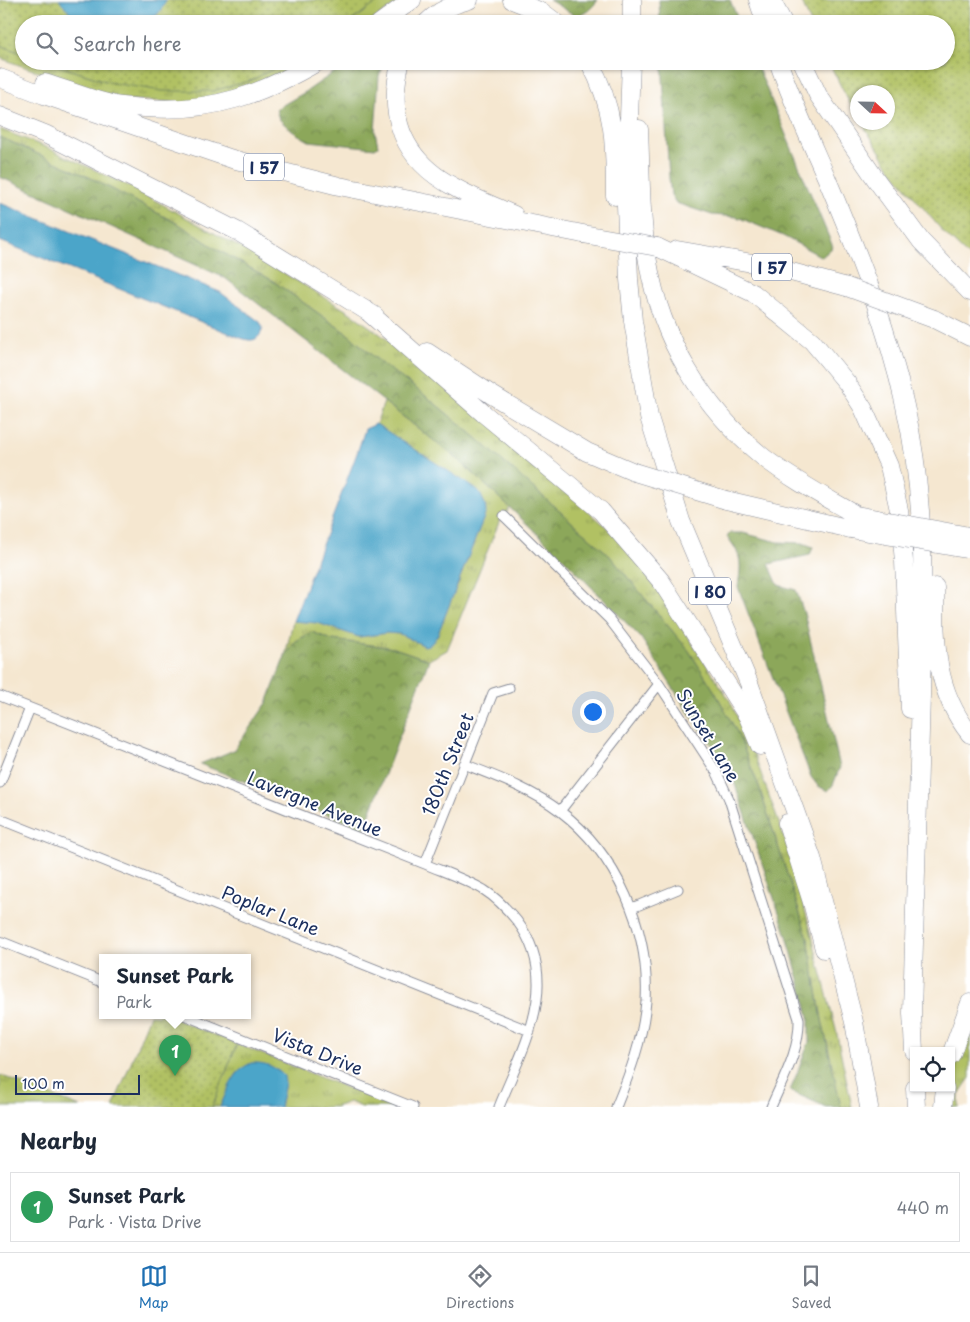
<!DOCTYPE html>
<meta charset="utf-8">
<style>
:root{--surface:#fff;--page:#f6f6f7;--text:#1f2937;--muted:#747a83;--line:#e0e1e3;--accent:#1f6fb2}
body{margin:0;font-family:"Playpen Sans",sans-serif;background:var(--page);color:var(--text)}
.controls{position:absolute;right:15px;bottom:15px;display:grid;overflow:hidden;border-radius:0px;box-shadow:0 1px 4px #0004}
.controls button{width:45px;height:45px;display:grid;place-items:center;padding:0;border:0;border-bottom:1px solid var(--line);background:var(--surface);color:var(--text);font:25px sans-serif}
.compass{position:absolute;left:850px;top:85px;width:45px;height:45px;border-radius:50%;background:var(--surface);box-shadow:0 1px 4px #0004;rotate:112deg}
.scale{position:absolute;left:15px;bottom:12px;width:125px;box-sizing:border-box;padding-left:5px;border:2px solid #1b2f5e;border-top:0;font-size:14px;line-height:18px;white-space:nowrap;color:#1b2f5e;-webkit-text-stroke:4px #fff;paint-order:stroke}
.you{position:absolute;left:592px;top:711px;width:18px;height:18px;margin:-12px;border:4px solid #fff;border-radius:50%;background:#1a73e8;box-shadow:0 0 0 8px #1a73e833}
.badge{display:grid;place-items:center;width:32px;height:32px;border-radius:50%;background:var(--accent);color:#fff;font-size:16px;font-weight:700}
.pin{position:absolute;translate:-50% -41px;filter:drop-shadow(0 1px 2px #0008)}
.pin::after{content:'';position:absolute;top:26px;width:18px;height:15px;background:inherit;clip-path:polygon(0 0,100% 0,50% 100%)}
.popup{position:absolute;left:99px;top:954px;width:152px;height:65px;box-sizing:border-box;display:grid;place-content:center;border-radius:0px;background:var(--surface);filter:drop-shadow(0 1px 4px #0005);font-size:16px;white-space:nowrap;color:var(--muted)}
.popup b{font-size:19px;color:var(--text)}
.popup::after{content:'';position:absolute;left:50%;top:100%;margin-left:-10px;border:10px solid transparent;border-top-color:var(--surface)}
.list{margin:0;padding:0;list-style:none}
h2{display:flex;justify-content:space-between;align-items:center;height:65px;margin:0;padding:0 20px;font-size:21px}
h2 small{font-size:16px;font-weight:400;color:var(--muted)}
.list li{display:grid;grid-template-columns:32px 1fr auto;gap:15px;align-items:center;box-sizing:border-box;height:70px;margin:0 10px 10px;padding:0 10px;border:1px solid var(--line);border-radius:0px}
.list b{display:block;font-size:19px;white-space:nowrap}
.list p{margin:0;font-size:16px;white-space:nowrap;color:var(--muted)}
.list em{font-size:16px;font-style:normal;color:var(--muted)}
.icon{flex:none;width:28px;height:28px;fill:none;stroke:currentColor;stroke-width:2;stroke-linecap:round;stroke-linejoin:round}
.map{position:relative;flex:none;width:970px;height:1107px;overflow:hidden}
.search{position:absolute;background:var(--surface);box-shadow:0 1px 4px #0004;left:15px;right:15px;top:15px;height:55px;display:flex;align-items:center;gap:12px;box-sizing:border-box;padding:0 18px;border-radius:28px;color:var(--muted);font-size:19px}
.sheet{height:145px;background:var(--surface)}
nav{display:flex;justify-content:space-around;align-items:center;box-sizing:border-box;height:70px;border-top:1px solid var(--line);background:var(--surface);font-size:14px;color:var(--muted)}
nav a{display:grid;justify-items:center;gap:2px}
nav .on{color:var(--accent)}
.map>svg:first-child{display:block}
.grass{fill:url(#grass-tufts);stroke:#667861}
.forest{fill:url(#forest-crowns);stroke:#546b5c}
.park{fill:url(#park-dots);stroke:#667861}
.water{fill:#4ca5c9;stroke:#346a94}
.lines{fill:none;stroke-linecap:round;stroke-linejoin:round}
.street-casing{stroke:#888b97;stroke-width:11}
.highway-casing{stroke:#888b97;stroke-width:19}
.street{stroke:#fff;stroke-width:9}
.highway{stroke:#fff;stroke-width:18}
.highway-bridge-casing{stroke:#888b97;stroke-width:19;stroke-linecap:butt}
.highway-bridge{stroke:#fff;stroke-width:18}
.labels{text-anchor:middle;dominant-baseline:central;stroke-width:4;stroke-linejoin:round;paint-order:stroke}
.shield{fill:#fff;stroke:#5f6d8e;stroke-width:1}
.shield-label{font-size:16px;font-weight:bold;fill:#1b2f5e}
.street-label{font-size:18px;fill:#1b2f5e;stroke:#fff}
</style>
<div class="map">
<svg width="970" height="1107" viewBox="0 0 970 1107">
<defs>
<pattern id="grass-tufts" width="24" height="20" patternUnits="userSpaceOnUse" patternTransform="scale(1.25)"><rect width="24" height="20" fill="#b1c164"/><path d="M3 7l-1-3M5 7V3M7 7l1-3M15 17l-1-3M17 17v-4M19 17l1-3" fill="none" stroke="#8f9d56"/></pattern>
<pattern id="forest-crowns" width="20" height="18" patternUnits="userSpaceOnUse" patternTransform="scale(1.25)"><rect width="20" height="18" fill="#8ca75a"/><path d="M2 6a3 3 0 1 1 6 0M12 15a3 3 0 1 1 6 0" fill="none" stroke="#72884e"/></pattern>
<pattern id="park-dots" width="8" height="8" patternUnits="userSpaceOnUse" patternTransform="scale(1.25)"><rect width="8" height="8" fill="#b1c164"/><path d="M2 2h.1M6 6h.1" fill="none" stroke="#8f9d56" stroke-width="1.8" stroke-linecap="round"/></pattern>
</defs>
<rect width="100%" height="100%" fill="#fff"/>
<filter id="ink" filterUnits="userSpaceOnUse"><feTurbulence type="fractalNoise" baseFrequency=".02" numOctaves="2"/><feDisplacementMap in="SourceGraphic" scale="10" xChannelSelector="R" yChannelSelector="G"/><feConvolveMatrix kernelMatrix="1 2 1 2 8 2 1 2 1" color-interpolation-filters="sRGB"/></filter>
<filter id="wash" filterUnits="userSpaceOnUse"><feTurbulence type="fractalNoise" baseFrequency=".0096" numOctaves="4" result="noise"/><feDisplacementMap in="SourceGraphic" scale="20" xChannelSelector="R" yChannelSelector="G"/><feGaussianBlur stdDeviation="1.12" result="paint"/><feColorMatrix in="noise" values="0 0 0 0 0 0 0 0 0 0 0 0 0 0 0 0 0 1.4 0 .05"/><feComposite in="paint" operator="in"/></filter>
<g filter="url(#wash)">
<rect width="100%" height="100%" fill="#f5e7d0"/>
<path class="grass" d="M 360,0 L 402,0 L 367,24 L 347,24 L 365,12 Z
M 0,45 L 24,54 L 24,61 L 43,61 L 112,83 L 252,80 L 288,61 L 306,61 L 270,81 L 187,103 L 118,99 L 77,86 L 0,58 Z
M 0,129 L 48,148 L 129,186 L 245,250 L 349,312 L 380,334 L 468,404 L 630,548 L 729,699 L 751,746 L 784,837 L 810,928 L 836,1030 L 852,1107 L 841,1107 L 822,1020 L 808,939 L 759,787 L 738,734 L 715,692 L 689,651 L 608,554 L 473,435 L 427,397 L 381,363 L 349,335 L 270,279 L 218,250 L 182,226 L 91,178 L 0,137 Z
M 384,402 L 459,460 L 510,508 L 500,520 L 447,650 L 429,660 L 394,648 L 332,640 L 312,632 L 296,641 L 285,656 L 293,621 L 318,623 L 359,637 L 387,633 L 400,634 L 425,646 L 437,636 L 486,512 L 478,491 L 376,424 Z
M 970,1022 L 970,1078 L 959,1094 L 959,1107 L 951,1107 C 953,1078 958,1049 970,1022 Z
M 237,1044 L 395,1107 L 362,1107 L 349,1102 L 335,1107 L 280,1107 L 285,1083 L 237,1073 L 220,1107 L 212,1107 Z
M 0,1075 L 80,1107 L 0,1107 Z"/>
<path class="forest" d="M 549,0 L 598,0 C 592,8 586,14 576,16 Z
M 659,0 L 730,0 L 740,24 L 660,24 Z
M 350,61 L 386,61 L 379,76 L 375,131 L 378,146 L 375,148 L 309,141 L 292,131 L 279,119 L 276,109 L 307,91 Z
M 662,61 L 755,61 L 833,247 L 822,257 L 783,236 L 737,217 L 712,215 L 676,203 L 671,195 L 669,178 Z
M 0,137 L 91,178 L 182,226 L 218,250 L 270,279 L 349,335 L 381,363 L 427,397 L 473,435 L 608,554 L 689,651 L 715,692 L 738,734 L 759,787 L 808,939 L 822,1020 L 841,1107 L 826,1107 L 790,1091 L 809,1042 L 809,1016 L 787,936 L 730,770 L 687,710 L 641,638 L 562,557 L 459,460 L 225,278 L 0,177 Z
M 730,533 L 743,533 L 778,542 L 803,543 L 813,547 L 810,555 L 769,564 L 778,585 L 796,590 L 804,613 L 840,767 L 833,785 L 828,791 L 818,786 L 811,777 L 738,587 C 741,564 743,556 727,537 Z
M 312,632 L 332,640 L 394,648 L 429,660 L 364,829 L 200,764 L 234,750 L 267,703 L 285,656 L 296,641 Z"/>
<path class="park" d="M 0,0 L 381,0 L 347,24 L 24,24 L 24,54 L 0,45 Z
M 801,0 L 970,0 L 970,258 L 944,233 L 890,168 L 862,123 L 888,122 L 888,92 L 858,92 L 857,116 L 847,98 L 828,61 L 946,61 L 946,24 L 811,24 Z
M 43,61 L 288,61 L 252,80 L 213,91 L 162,91 L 112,83 Z
M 150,1015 L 165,1015 L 237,1044 L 212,1107 L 113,1107 Z"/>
<path class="water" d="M 59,0 L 167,0 L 158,14 L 144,24 L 124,24 L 88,21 L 72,15 Z
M 0,203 L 220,292 L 260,322 L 263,328 C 259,341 252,342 241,338 L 0,241 Z
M 376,424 L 479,491 L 485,504 L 486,512 L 437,636 L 431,644 L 425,646 L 400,634 L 387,633 L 359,637 L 318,623 L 293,621 L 357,453 L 365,429 Z
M 251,1063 C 264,1062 275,1066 284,1076 L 285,1083 L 280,1107 L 220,1107 C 227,1091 234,1070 251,1063 Z"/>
</g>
<g filter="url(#ink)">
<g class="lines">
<g class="street-casing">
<path id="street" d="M 504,516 L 609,619 L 659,684 L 717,773 L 729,799 L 799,1019 C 800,1050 783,1079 771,1107
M 0,696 L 425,864 C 444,872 465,879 484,890 C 497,898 507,909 517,921 C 563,982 523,1047 499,1107
M 464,764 C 497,777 531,789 560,811 C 617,854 650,930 646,1001 C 643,1039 630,1073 616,1107
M 0,783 L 30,708
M 560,811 L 659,684
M 0,819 L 530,1031
M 425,864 L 493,693 L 509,688
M 632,908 L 678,889
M 0,941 L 102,982
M 184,1015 L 413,1107"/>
</g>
<g class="highway-casing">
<path id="highway" d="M 512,0 L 542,12 L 558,24
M 758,0 L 766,24
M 771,0 L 784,24
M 379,24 L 412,0
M 425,24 C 437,12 452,4 469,0
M 632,24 L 632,0
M 401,61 C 386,116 403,160 454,187 C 473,198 494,206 514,215
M 589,61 C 615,108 615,144 615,196
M 631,61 L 626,205 L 629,279 L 633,321 L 649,417 L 681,521 L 749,683 L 812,858 L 854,1022 L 869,1107
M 778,61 C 792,101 810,140 827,179 C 858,253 888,328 905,406 C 927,501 923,598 921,695 C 919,801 916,907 912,1013 L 914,1051
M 802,61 L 818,95 L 877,181 L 921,241 L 970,292
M 0,78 L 44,95 L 232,159 L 339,186 L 583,234
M 45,83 C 68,90 91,100 115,105 C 124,107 135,107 145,108 C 212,113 262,94 319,61
M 0,116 L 45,134 L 237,231 L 375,316
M 639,129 C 641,173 640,218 648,262 C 661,339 702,407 763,457 C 791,479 825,497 856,515
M 657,247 L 753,293 L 812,341 L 847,383 L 863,408 L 889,466 L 899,510 L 904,561 L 910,709
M 677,250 L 769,266 L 847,287
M 366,310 L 483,413 L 601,511 L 661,581 L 748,717 L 760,746
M 934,319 L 970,337
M 427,352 L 492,395 L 587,452 L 634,472
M 726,500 L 851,529
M 935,587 C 935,642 934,689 970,734
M 787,823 L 812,902 L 824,949
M 951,1055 L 970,1003
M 915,1088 L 916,1107
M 943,1107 L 945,1088"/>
</g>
<use href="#street" class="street"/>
<use href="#highway" class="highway"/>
<g class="highway-bridge-casing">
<path id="highway-bridge" d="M 583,234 L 657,247
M 847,287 L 934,319
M 634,472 L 726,500
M 856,515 L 969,536
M 851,529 L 966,549"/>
</g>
<use href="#highway-bridge" class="highway-bridge"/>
</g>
</g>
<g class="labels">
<g class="shield">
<rect x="244" y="153.5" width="40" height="27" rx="4"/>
<rect x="752" y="253.5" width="40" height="27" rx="4"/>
<rect x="689" y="577.5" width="42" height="27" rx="4"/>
</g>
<g class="shield-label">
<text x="264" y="167">I 57</text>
<text x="772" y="267">I 57</text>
<text x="710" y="591">I 80</text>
</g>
<g class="street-label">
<text transform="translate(709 735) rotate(59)">Sunset Lane</text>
<text transform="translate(447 764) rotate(-68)">180th Street</text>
<text transform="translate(315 803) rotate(22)">Lavergne Avenue</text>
<text transform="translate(271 910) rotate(22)">Poplar Lane</text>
<text transform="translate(318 1051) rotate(22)">Vista Drive</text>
</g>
</g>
</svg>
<div class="controls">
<button><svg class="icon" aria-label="locate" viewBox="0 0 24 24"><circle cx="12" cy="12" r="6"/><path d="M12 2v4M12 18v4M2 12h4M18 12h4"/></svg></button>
</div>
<svg class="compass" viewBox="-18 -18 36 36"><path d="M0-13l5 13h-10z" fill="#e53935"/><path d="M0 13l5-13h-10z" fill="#747a83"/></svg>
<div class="scale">100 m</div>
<div class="you"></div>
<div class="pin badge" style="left:175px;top:1076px;background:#2e9e5b">1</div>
<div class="popup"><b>Sunset Park</b>Park</div>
<div class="search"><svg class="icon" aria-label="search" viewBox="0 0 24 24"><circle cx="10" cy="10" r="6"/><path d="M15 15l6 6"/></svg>Search here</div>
</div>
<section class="sheet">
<h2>Nearby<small></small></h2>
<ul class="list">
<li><span class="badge" style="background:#2e9e5b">1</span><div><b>Sunset Park</b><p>Park · Vista Drive</p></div><em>440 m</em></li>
</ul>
</section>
<nav>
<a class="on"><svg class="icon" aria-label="map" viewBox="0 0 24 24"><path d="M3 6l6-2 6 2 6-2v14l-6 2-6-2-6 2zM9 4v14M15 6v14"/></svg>Map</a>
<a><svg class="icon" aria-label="directions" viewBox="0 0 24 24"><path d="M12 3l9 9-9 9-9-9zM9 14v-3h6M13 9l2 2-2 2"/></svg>Directions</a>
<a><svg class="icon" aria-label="saved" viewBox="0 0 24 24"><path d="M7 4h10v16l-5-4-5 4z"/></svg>Saved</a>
</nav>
